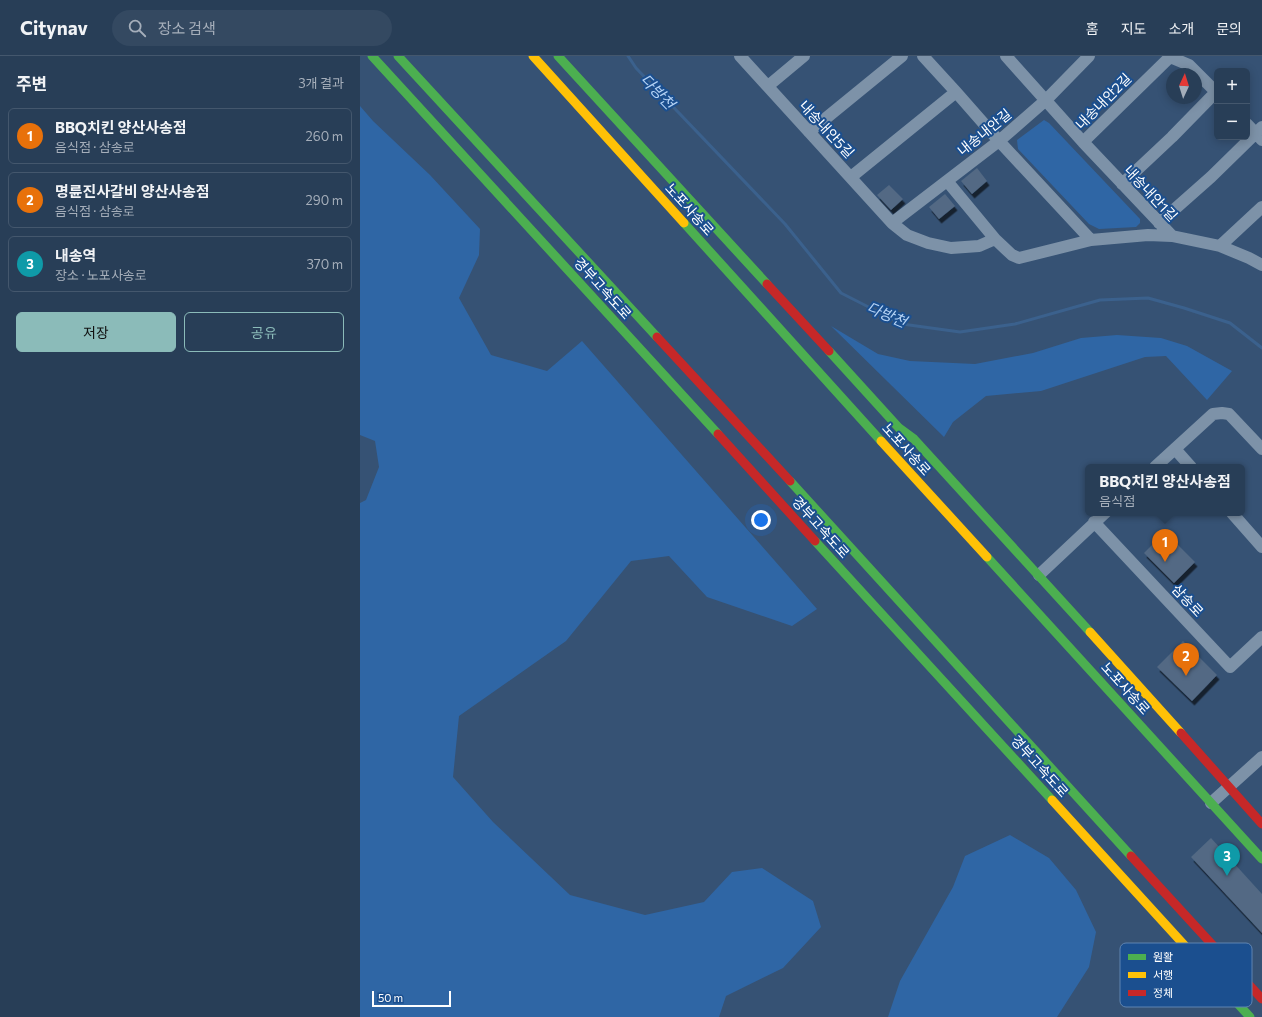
<!DOCTYPE html>
<html lang="ko">
<meta charset="utf-8">
<style>
:root{--surface:#283e57;--page:#344961;--text:#f1f3f6;--muted:#a5aeba;--line:#44576d;--accent:#8bbbb9}
body{margin:0;font-family:Commissioner,"Noto Sans KR",sans-serif;background:var(--page);color:var(--text)}
.controls{position:absolute;right:12px;top:12px;display:grid;overflow:hidden;border-radius:6px;box-shadow:0 2px 10px #0003}
.controls button{width:36px;height:36px;display:grid;place-items:center;padding:0;border:0;border-bottom:1px solid var(--line);background:var(--surface);color:var(--text);font:20px sans-serif}
.compass{position:absolute;left:806px;top:12px;width:36px;height:36px;border-radius:50%;background:var(--surface);box-shadow:0 2px 10px #0003;rotate:4deg}
.scale{position:absolute;left:12px;bottom:10px;width:79px;box-sizing:border-box;padding-left:4px;border:2px solid #fff;border-top:0;font-size:11px;line-height:14px;white-space:nowrap;color:#fff;-webkit-text-stroke:3px #1b4f8f;paint-order:stroke}
.you{position:absolute;left:401px;top:464px;width:14px;height:14px;margin:-10px;border:3px solid #fff;border-radius:50%;background:#1a73e8;box-shadow:0 0 0 6px #1a73e833}
.badge{display:grid;place-items:center;width:26px;height:26px;border-radius:50%;background:var(--accent);color:#fff;font-size:13px;font-weight:700}
.pin{position:absolute;translate:-50% -33px;filter:drop-shadow(0 1px 2px #0008)}
.pin::after{content:'';position:absolute;top:21px;width:14px;height:12px;background:inherit;clip-path:polygon(0 0,100% 0,50% 100%)}
.popup{position:absolute;left:725px;top:408px;width:160px;height:52px;box-sizing:border-box;display:grid;place-content:center;border-radius:6px;background:var(--surface);filter:drop-shadow(0 1px 3px #0005);font-size:13px;white-space:nowrap;color:var(--muted)}
.popup b{font-size:15px;color:var(--text)}
.popup::after{content:'';position:absolute;left:50%;top:100%;margin-left:-8px;border:8px solid transparent;border-top-color:var(--surface)}
.list{margin:0;padding:0;list-style:none}
h2{display:flex;justify-content:space-between;align-items:center;height:52px;margin:0;padding:0 16px;font-size:17px}
h2 small{font-size:13px;font-weight:400;color:var(--muted)}
.list li{display:grid;grid-template-columns:26px 1fr auto;gap:12px;align-items:center;box-sizing:border-box;height:56px;margin:0 8px 8px;padding:0 8px;border:1px solid var(--line);border-radius:6px}
.list b{display:block;font-size:15px;white-space:nowrap}
.list p{margin:0;font-size:13px;white-space:nowrap;color:var(--muted)}
.list em{font-size:13px;font-style:normal;color:var(--muted)}
.actions{display:flex;gap:8px;padding:12px 16px}
.actions a{flex:1;padding:9px 0;border:1px solid var(--accent);border-radius:6px;text-align:center;font-size:14px;color:var(--accent)}
.actions .main{background:var(--accent);color:#111}
.icon{flex:none;width:22px;height:22px;fill:none;stroke:currentColor;stroke-width:2;stroke-linecap:round;stroke-linejoin:round}
.map{position:relative;flex:none;width:902px;height:961px;overflow:hidden}
header{display:flex;align-items:center;gap:24px;box-sizing:border-box;height:56px;padding:0 20px;background:var(--surface);border-bottom:1px solid var(--line)}
header strong{font-size:19px}
nav{display:flex;gap:22px;margin-inline-start:auto;font-size:14px}
.search{width:280px;height:36px;background:var(--page);display:flex;align-items:center;gap:10px;box-sizing:border-box;padding:0 14px;border-radius:22px;color:var(--muted);font-size:15px}
main{display:flex}
aside{flex:1;background:var(--surface)}
.map>svg:first-child{display:block}
.green{fill:#2f66a5}
.lines{fill:none;stroke-linecap:round;stroke-linejoin:round}
.stream{stroke:#3b618d;stroke-width:3}
.building{fill:#526984;filter:url(#shadow)}
.street{stroke:#7d92a8;stroke-width:12}
.fast{stroke:#4caf50;stroke-width:9}
.slow{stroke:#ffc107;stroke-width:9}
.jam{stroke:#c62828;stroke-width:9}
.labels{text-anchor:middle;dominant-baseline:central;stroke-width:4;stroke-linejoin:round;paint-order:stroke}
.street-label{font-size:14px;fill:#fff;stroke:#1b4f8f}
.water-label{font-size:15px;font-style:italic;fill:#b5d3f5;stroke:#1b4f8f}
.key{fill:#1b4f8f;stroke:#5f84b1;stroke-width:1}
.key-label{font-size:11px;fill:#fff}
</style>
<header>
<strong>Citynav</strong>
<div class="search"><svg class="icon" aria-label="search" viewBox="0 0 24 24"><circle cx="10" cy="10" r="6"/><path d="M15 15l6 6"/></svg>장소 검색</div>
<nav><a>홈</a><a>지도</a><a>소개</a><a>문의</a></nav>
</header>
<main>
<aside>
<h2>주변<small>3개 결과</small></h2>
<ul class="list">
<li><span class="badge" style="background:#e8710a">1</span><div><b>BBQ치킨 양산사송점</b><p>음식점 · 삼송로</p></div><em>260 m</em></li>
<li><span class="badge" style="background:#e8710a">2</span><div><b>명륜진사갈비 양산사송점</b><p>음식점 · 삼송로</p></div><em>290 m</em></li>
<li><span class="badge" style="background:#0f9aa8">3</span><div><b>내송역</b><p>장소 · 노포사송로</p></div><em>370 m</em></li>
</ul>
<div class="actions"><a class="main">저장</a><a>공유</a></div>
</aside>
<div class="map">
<svg width="902" height="961" viewBox="0 0 902 961">
<defs>
<filter id="shadow"><feDropShadow dx="2.5" dy="4.5" stdDeviation="0" flood-color="#0009"/></filter>
</defs>
<rect width="100%" height="100%" fill="#365274"/>
<path class="green" d="M 0,50 L 13,65 L 70,119 L 120,173 L 119,199 L 99,242 L 131,299 L 187,315 L 222,285 L 457,553 L 432,570 L 347,541 L 309,500 L 271,505 L 206,585 L 99,660 L 93,721 L 133,766 L 210,839 L 285,859 L 344,846 L 372,816 L 402,812 L 453,845 L 461,871 L 423,912 L 366,940 L 359,961 L 0,961 L 0,447 L 6,444 L 19,411 L 15,385 L 0,379 Z
M 684,64 L 689,67 L 780,163 L 780,167 L 776,171 L 739,173 L 729,168 L 658,93 L 657,84 Z
M 471,270 L 518,298 L 550,305 L 615,308 L 673,297 L 721,282 L 757,279 L 801,282 L 827,290 L 872,315 L 847,344 L 806,300 L 785,301 L 681,335 L 626,340 L 593,366 L 584,381 Z
M 650,779 L 689,802 L 716,834 L 736,876 L 729,911 L 697,961 L 528,961 L 540,925 L 593,831 L 605,800 Z"/>
<g class="lines">
<path class="stream" d="M 268,0 L 276,12 L 425,168 L 481,237 L 542,268 L 600,276 L 655,268 L 740,244 L 788,242 L 824,252 L 870,267 L 902,292"/>
</g>
<path class="building" d="M 617,112 L 627,125 L 612,138 L 601,125 Z
M 529,129 L 543,143 L 531,154 L 517,139 Z
M 585,138 L 595,150 L 579,163 L 569,151 Z
M 805,476 L 835,506 L 814,527 L 784,497 Z
M 823,585 L 857,619 L 832,645 L 797,611 Z
M 851,782 L 902,838 L 902,877 L 831,801 Z"/>
<g class="lines">
<path class="street" d="M 380,0 L 532,167 L 547,179 L 568,187 L 591,192 L 619,190 L 635,183 L 652,199 L 659,202 L 731,184 L 788,179 L 812,180
M 563,0 L 596,36 L 639,85 L 731,184
M 646,0 L 723,86 L 812,180 L 860,190 L 889,202 L 902,209
M 408,30 L 444,0
M 887,68 L 902,84
M 449,76 L 542,0
M 723,86 L 810,1 L 829,9 L 857,37
M 491,121 L 596,36
M 587,125 L 635,183
M 762,128 L 812,81 L 856,36
M 532,167 L 639,85 L 686,44 L 729,0
M 799,167 L 851,121 L 902,71
M 860,190 L 902,151
M 815,393 L 831,411
M 795,411 L 853,358 L 862,357 L 869,358 L 902,393
M 872,457 L 902,491
M 734,466 L 870,611 L 902,581
M 679,519 L 745,457
M 851,747 L 902,701"/>
<path class="fast" d="M 12,0 L 358,378
M 38,0 L 297,281
M 198,0 L 407,228
M 324,167 L 521,385
M 469,295 L 539,372 L 554,383 L 730,576
M 430,425 L 771,800
M 455,485 L 692,744
M 627,501 L 902,803
M 847,914 L 890,961"/>
<path class="slow" d="M 173,0 L 324,167
M 521,385 L 627,501
M 730,576 L 821,677
M 692,744 L 847,914"/>
<path class="jam" d="M 407,228 L 469,295
M 297,281 L 430,425
M 358,378 L 455,485
M 821,677 L 902,768
M 771,800 L 902,943"/>
</g>
<g class="labels">
<g class="street-label">
<text transform="translate(743 45) rotate(-45)">내송내안2길</text>
<text transform="translate(467 73) rotate(47)">내송내안5길</text>
<text transform="translate(624 76) rotate(-39)">내송내안길</text>
<text transform="translate(791 137) rotate(47)">내송내안1길</text>
<text transform="translate(330 153) rotate(48)">노포사송로</text>
<text transform="translate(243 232) rotate(48)">경부고속도로</text>
<text transform="translate(547 393) rotate(48)">노포사송로</text>
<text transform="translate(461 471) rotate(48)">경부고속도로</text>
<text transform="translate(828 544) rotate(47)">삼송로</text>
<text transform="translate(766 632) rotate(48)">노포사송로</text>
<text transform="translate(680 710) rotate(48)">경부고속도로</text>
</g>
<g class="water-label">
<text transform="translate(298 35) rotate(46)">다방천</text>
<text transform="translate(527 258) rotate(23)">다방천</text>
</g>
</g>
<rect x="760" y="887" width="132" height="64" rx="6" class="key"/>
<rect x="768" y="898" width="18" height="6" fill="#4caf50"/>
<rect x="768" y="916" width="18" height="6" fill="#ffc107"/>
<rect x="768" y="934" width="18" height="6" fill="#c62828"/>
<g class="key-label">
<text x="793" y="905">원활</text>
<text x="793" y="923">서행</text>
<text x="793" y="941">정체</text>
</g>
</svg>
<div class="controls">
<button>+</button>
<button>−</button>
</div>
<svg class="compass" viewBox="-18 -18 36 36"><path d="M0-13l5 13h-10z" fill="#e53935"/><path d="M0 13l5-13h-10z" fill="#a5aeba"/></svg>
<div class="scale">50 m</div>
<div class="you"></div>
<div class="pin badge" style="left:805px;top:506px;background:#e8710a">1</div>
<div class="popup"><b>BBQ치킨 양산사송점</b>음식점</div>
<div class="pin badge" style="left:826px;top:620px;background:#e8710a">2</div>
<div class="pin badge" style="left:867px;top:820px;background:#0f9aa8">3</div>
</div>
</main>
